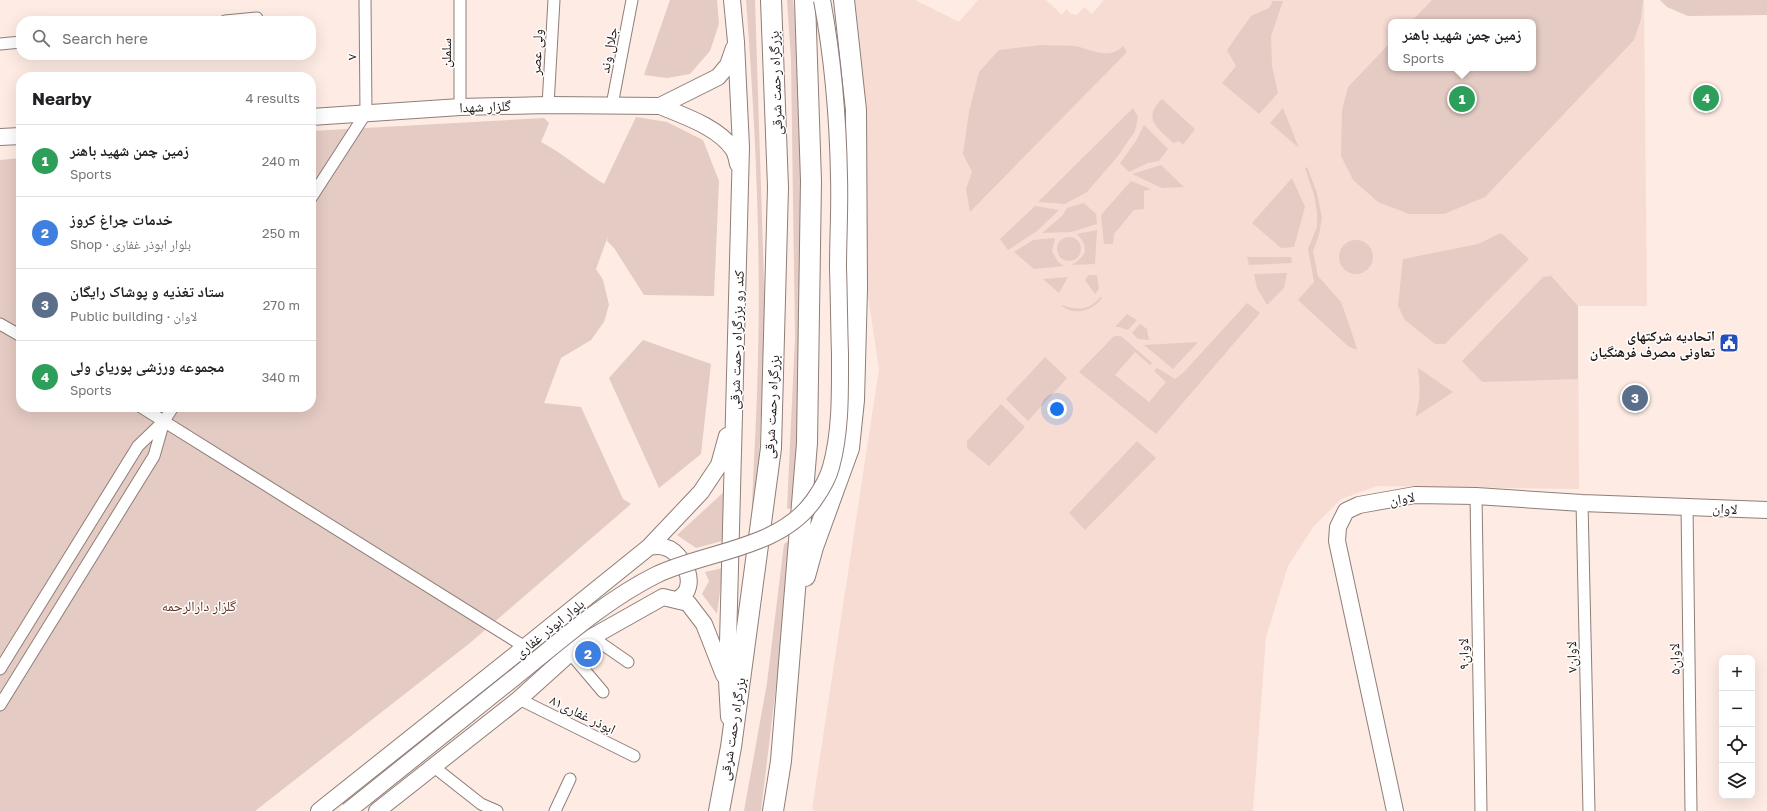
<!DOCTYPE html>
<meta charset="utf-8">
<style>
:root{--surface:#fff;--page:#f2f2f2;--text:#202124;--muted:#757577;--line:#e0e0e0;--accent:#111827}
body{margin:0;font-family:"Golos Text","Noto Naskh Arabic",sans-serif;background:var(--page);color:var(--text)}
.controls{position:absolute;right:12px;bottom:12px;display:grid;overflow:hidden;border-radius:8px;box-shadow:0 4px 16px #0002}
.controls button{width:36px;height:36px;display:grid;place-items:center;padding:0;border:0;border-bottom:1px solid var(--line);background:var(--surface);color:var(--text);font:20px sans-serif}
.you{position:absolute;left:1057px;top:409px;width:14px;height:14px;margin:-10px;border:3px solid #fff;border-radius:50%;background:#1a73e8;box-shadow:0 0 0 6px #1a73e833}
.badge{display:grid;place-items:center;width:26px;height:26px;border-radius:50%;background:var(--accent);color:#fff;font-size:13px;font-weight:700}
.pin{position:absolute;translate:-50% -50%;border:2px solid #fff;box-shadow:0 1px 4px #0006}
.popup{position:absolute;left:1388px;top:19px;width:148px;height:52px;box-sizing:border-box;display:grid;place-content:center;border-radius:8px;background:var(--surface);filter:drop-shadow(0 1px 3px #0005);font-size:13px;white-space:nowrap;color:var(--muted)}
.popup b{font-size:15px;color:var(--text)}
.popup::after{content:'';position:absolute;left:50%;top:100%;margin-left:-8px;border:8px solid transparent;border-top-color:var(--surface)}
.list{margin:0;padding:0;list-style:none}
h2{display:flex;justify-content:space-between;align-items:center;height:52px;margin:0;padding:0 16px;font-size:17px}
h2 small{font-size:13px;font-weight:400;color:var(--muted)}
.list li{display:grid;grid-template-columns:26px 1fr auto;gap:12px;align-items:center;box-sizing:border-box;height:72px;padding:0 16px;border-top:1px solid var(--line)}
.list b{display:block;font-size:15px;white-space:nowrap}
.list p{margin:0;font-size:13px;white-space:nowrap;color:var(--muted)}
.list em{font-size:13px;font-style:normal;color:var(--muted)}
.icon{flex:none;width:22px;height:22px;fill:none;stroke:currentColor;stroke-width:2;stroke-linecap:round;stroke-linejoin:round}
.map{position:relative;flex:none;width:1767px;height:811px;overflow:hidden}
.search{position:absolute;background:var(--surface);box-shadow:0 4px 16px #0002;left:16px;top:16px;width:300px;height:44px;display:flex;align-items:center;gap:10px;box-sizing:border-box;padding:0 14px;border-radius:16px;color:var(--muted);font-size:15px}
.panel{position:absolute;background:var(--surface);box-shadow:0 4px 16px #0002;left:16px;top:72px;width:300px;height:340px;border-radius:16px}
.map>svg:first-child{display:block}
.built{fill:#f7dcd3;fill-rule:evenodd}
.green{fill:#e4cbc3}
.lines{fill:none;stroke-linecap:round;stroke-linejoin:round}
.street-casing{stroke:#8f7e78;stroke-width:13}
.secondary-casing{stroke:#8f7e78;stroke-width:18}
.highway-casing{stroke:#8f7e78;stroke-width:22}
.street{stroke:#fff;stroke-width:11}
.secondary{stroke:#fff;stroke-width:16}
.highway{stroke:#fff;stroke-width:20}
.secondary-bridge-casing{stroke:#8f7e78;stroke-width:18;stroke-linecap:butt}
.secondary-bridge{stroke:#fff;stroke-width:16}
.labels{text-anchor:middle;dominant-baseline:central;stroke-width:3;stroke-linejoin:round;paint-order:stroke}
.street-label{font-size:14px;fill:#1d1614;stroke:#fff}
.poi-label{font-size:14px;font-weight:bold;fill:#1d1614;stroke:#fff;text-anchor:end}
.park-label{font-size:14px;fill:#5e3020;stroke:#fff}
</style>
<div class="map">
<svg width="1767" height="811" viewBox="0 0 1767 811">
<rect width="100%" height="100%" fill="#feebe4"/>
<path class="built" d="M 835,0 L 915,0 L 959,22 L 978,0 L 1046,0 L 1062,15 L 1066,9 L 1071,14 L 1077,15 L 1084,7 L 1092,14 L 1104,0 L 1644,0 L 1647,306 L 1578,306 L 1579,489 L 1377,486 L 1341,499 L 1314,526 L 1288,566 L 1266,637 L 1253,811 L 816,811 L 812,809 L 879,369 L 856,218 ZM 1391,22 L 1533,22 L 1533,68 L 1391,68 Z"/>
<path class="green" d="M 670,0 L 717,0 L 719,24 L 710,51 L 690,74 L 667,78 L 644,75 Z
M 746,0 L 755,0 L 765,313 L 758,489 L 751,528 C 753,472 757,416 758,359 C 761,240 755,119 746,0 Z
M 787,0 L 793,0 L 801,78 L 803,373 L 795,507 L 787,509 L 795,338 L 791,59 Z
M 1432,0 L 1643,0 L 1641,19 L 1634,40 L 1485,197 L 1444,214 L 1409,214 L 1378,202 L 1353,180 L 1341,156 L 1342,110 L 1348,87 L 1391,42 L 1391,68 L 1533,68 L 1533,22 L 1411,22 Z
M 1660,0 L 1767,0 L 1767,15 L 1688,16 L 1667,7 Z
M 1273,1 L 1283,1 L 1271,36 L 1272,66 L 1278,93 L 1259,114 L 1222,83 L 1236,66 L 1227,50 L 1251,16 L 1269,8 Z
M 1041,45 C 1052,46 1064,45 1075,46 C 1091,49 1109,61 1123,46 L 1127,52 L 970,212 L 966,189 L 972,172 L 963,154 L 969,112 L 979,72 L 999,50 Z
M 1162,99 L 1195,129 L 1183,145 L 1179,141 L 1173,143 C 1157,127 1142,119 1162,99 Z
M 1133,108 L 1138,117 L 1135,131 L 1118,156 L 1087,192 L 1065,204 L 1038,202 Z
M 1283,108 L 1299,148 L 1270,123 Z
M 636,117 L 667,122 L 703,140 L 719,181 L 714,296 L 644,295 L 614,248 L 607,241 L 608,236 L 596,269 L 603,280 L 609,305 L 604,322 L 591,340 L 561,358 L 544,403 L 581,407 L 623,499 L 631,504 L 470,643 L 255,811 L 0,811 L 0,160 L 21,158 L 21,407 L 311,407 L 311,131 L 544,118 L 549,123 L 541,142 C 564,154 583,171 604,184 Z
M 1144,125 L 1168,149 L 1159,161 L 1148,163 L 1129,172 L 1120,163 L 1136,141 Z
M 1161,165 L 1184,187 L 1162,188 L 1132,174 Z
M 1307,167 L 1317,193 L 1322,218 L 1319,235 L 1313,251 L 1318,276 L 1341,302 L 1355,342 L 1357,350 L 1348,346 L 1298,300 L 1314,282 L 1308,249 L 1317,227 L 1317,212 L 1314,195 L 1305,168 Z
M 1292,178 L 1305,207 L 1294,247 L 1281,248 L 1252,223 Z
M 1131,181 L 1151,189 L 1144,191 L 1144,209 L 1134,210 L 1114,234 L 1113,244 L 1104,244 L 1101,215 Z
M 1084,203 L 1096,214 L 1097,224 L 1071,232 L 1042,233 L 1062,216 L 1067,208 Z
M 1035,206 L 1059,210 L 1037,231 L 1008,250 L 1000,239 Z
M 1097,230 L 1095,264 L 1072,265 C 1086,256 1090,248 1077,234 Z
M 1501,233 L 1529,259 L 1445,344 L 1435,344 L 1405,320 L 1398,306 L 1403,259 L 1478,244 Z
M1057 249a12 12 0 1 1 24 0a12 12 0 1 1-24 0Z
M 1055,238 L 1052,251 L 1058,262 L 1064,266 L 1034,269 L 1014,252 L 1033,240 Z
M1339 257a17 17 0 1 1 34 0a17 17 0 1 1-34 0Z
M 1247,257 L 1291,257 L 1292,263 L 1249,265 Z
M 1287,273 L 1284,288 L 1267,305 L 1257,288 L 1254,274 Z
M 1089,275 L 1097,275 L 1099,289 L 1095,294 L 1085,280 Z
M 1551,276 L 1578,306 L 1578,379 L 1482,382 L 1462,361 L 1543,277 Z
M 1068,277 L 1059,293 L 1043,279 Z
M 1100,297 L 1102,298 C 1093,311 1074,316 1062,306 L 1062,305 C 1077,310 1090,311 1100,297 Z
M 1247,303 L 1260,313 L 1156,434 L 1079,372 L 1114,336 L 1121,336 L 1152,363 L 1150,365 L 1135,352 L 1115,375 L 1149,402 L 1166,382 L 1154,371 L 1157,368 L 1175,379 L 1183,373 Z
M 1127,314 L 1137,320 L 1128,330 L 1119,327 L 1115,327 Z
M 1140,324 L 1147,329 L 1149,340 L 1138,339 L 1132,333 Z
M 643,340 L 711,364 L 701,454 L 659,488 L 609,378 Z
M 1198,342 L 1173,369 L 1144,345 Z
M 1045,357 L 1067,378 L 1028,421 L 1006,399 Z
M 1418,368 L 1453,392 L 1415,417 C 1421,400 1420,386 1418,368 Z
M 1001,404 L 1025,427 L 989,466 L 967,448 L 967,441 Z
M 1137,441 L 1156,458 L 1085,530 L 1069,513 Z
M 725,491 L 722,541 L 696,548 L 677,535 Z
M 794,537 L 761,811 L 744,811 L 767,683 L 784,544 Z
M 723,568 L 717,614 L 702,594 L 709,581 L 705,572 Z"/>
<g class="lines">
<g class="street-casing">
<path id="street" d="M 225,21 L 257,18
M 0,44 L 21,42
M 548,105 L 554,0
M 612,105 L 632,0
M 460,107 L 460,0
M 311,198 L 366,113 L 365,0
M 0,324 L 21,336
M 141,407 L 525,647
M 1476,496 L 1481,811
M 1582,503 L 1589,811
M 1687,506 L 1691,811
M 592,637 L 628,662
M 570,653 L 603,692
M 0,669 L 138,446 L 164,421 L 173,407
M 519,699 L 634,756
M 0,705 L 154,456 L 164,421
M 434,767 L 481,804 L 497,811
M 555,811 L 570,779"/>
</g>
<g class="secondary-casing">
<path id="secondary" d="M 734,48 L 728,65 L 718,77 L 660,106 C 684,116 718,127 733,149 C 736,153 737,160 738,164
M 311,117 L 460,107 L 548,105 L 660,106
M 0,137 L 21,136
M 649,547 C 654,546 659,545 664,547 C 678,550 692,572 688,587 C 687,593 682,597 676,600
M 729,717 L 727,681 L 741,147 L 736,42 L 732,0
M 319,811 L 525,647 L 649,547 L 701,492 L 719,465 L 727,436
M 377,811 L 519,699 L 570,653 L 592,637 L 663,597 L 688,603 L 704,624 L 724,675
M 1395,811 L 1337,541 L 1338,527 L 1346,511 L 1359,505 L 1415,495 L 1476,496 L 1582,503 L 1767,510"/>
</g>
<g class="highway-casing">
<path id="highway" d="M 805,576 L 813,547 L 849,448 L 854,400 L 857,289 L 856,110 L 844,0
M 719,811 L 731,747 L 771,448 L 778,187 L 771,0
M 773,811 L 781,761 L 807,443 L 811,181 L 805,0"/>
</g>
<use href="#street" class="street"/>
<use href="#secondary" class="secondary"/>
<use href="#highway" class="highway"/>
<g class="secondary-bridge-casing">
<path id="secondary-bridge" d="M 348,811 C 407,764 466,717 525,669 C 566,636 608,599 656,575 C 706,551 780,549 814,500 C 821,490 828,479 831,467 C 841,431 840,392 840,354 C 839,326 839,297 838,268 C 838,238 840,207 839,177 C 838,117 833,59 822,0"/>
</g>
<use href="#secondary-bridge" class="secondary-bridge"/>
</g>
<defs>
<g id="civic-square" transform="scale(1)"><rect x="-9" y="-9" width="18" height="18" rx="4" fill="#244ebc" stroke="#fff"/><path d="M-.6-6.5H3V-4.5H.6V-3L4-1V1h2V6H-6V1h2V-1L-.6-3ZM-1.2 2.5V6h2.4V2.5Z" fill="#fff"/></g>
</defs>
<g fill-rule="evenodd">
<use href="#civic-square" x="1729" y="343"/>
</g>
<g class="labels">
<g class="street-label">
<text transform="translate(608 50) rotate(-79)">جلال وند</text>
<text transform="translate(536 52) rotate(-87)">ولی عصر</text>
<text transform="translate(445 53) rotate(-90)">سلملن</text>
<text transform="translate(351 57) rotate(-91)">۷</text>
<text transform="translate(775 83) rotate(-92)">بزرگراه رحمت شرقی</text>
<text transform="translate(485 106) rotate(-2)">گلزار شهدا</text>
<text transform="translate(736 340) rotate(-88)">کند رو بزرگراه رحمت شرقی</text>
<text transform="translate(771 407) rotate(-87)">بزرگراه رحمت شرقی</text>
<text transform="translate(1402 498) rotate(-9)">لاوان</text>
<text transform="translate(1725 508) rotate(3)">لاوان</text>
<text transform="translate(549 628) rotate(-39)">بلوار ابوذر غفاری</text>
<text transform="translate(1463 654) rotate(-91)">۹لاوان</text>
<text transform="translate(1571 657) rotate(-91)">۷لاوان</text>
<text transform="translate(1674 659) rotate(-91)">۵لاوان</text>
<text transform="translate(583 714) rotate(26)">۸۱ابوذر غفاری</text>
<text transform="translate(732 729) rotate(-81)">بزرگراه رحمت شرقی</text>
</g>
<g class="poi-label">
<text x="1715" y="335">اتحادیه شرکتهای<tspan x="1715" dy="16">تعاونی مصرف فرهنگیان</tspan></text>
</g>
<g class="park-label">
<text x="199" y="605">گلزار دارالرحمه</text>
</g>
</g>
</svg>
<div class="controls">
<button>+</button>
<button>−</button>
<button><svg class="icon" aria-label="locate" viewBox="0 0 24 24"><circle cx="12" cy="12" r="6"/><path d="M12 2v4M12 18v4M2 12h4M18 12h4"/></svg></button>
<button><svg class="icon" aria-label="layers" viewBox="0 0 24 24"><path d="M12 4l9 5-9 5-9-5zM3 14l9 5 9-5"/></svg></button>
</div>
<div class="you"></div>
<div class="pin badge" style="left:1462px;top:99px;background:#2e9e5b">1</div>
<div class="popup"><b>زمین چمن شهید باهنر</b>Sports</div>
<div class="pin badge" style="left:588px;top:654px;background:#3f7fe0">2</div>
<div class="pin badge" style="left:1635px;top:398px;background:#5c6f8a">3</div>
<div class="pin badge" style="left:1706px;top:98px;background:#2e9e5b">4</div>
<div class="search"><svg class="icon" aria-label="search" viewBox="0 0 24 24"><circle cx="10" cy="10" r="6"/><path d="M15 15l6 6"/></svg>Search here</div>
<section class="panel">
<h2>Nearby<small>4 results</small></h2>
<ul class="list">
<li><span class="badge" style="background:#2e9e5b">1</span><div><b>زمین چمن شهید باهنر</b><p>Sports</p></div><em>240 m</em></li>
<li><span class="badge" style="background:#3f7fe0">2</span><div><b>خدمات چراغ کروز</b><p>Shop · بلوار ابوذر غفاری</p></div><em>250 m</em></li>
<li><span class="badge" style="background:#5c6f8a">3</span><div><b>ستاد تغذیه و پوشاک رایگان</b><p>Public building · لاوان</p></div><em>270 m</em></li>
<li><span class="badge" style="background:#2e9e5b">4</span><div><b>مجموعه ورزشی پوریای ولی</b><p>Sports</p></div><em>340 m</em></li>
</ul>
</section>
</div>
